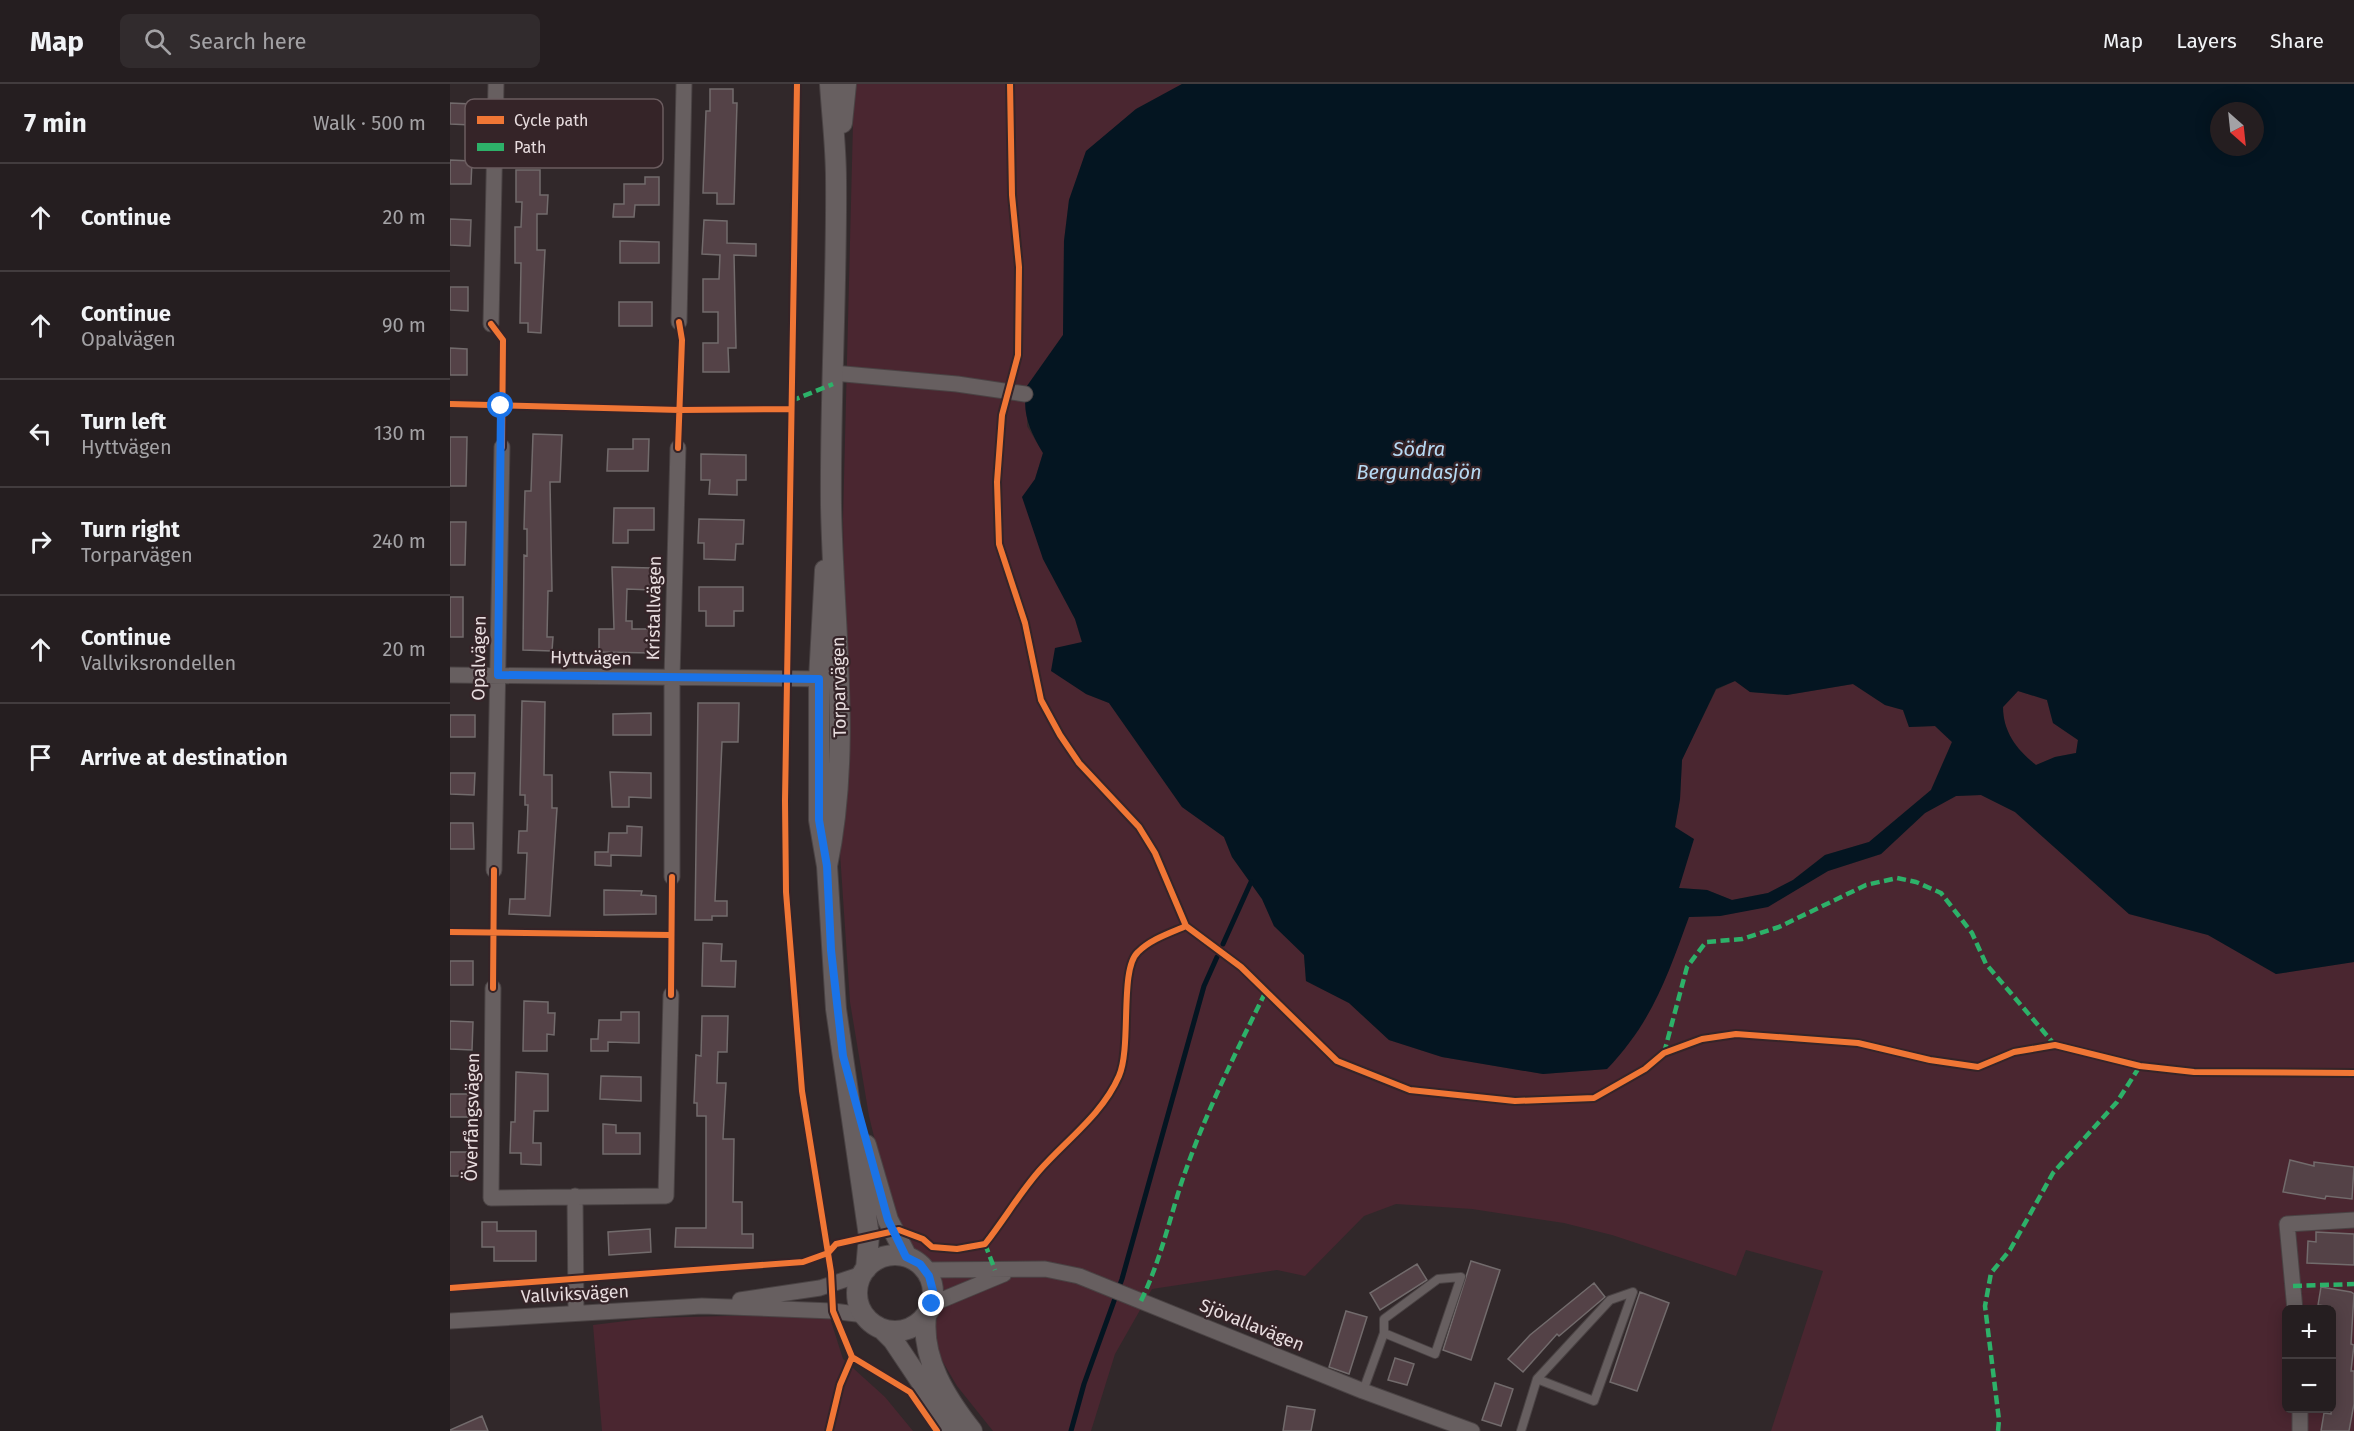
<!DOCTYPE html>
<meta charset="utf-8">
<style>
:root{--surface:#251e20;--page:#312b2d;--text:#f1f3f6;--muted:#a3a2a5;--line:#423c3e}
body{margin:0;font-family:"Fira Sans",sans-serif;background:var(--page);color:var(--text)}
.controls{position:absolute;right:18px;bottom:18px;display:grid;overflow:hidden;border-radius:9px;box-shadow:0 3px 15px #0003}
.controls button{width:54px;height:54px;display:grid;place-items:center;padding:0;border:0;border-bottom:2px solid var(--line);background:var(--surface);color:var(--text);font:30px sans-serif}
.compass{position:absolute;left:1760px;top:18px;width:54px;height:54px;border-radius:50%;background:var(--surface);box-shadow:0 3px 15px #0003;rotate:153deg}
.stop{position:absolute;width:18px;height:18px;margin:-14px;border:4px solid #1a73e8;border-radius:50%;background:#fff}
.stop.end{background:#1a73e8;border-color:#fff;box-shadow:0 2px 6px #0008}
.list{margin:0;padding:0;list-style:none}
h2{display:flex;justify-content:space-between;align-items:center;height:78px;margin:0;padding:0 24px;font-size:26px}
h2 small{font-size:20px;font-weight:400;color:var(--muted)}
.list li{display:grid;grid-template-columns:39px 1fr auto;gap:18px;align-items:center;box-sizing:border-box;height:108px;padding:0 24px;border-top:2px solid var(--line)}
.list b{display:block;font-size:22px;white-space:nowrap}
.list p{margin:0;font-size:20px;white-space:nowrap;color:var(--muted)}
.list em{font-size:20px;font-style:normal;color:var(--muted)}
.icon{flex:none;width:33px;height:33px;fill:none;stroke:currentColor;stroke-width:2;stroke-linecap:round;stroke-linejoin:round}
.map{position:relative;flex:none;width:1904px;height:1347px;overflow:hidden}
header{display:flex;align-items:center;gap:36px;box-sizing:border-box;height:84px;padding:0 30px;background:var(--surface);border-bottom:2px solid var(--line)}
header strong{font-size:28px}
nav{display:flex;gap:33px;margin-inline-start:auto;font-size:21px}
.search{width:420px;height:54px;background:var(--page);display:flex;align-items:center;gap:15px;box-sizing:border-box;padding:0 21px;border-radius:9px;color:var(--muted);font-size:22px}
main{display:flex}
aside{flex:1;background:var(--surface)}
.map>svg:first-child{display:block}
.green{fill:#4a2630;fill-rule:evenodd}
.water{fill:#041521;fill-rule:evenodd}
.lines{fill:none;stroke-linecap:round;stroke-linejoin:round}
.stream{stroke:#041521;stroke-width:5}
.building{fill:#544247;stroke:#726b6c;stroke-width:1.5}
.service-casing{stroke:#4a4344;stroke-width:10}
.minor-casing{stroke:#4a4344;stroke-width:17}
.tertiary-casing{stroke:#4a4344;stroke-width:22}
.service{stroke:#675f60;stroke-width:8}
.minor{stroke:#675f60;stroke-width:15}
.tertiary{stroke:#675f60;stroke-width:20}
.quiet{stroke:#2db169;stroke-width:4.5;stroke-dasharray:9 4.5;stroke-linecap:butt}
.cycleway-casing{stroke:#352428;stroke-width:10}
.cycleway{stroke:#f07635;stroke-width:6}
.route{stroke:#1a73e8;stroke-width:8}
.labels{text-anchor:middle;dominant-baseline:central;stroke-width:4.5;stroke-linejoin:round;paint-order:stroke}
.street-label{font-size:18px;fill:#e8dddf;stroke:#352428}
.water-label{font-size:20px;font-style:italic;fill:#b6d9f3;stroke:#352428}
.key{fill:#352428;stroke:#6b5c5f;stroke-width:1.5}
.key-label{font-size:16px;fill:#e8dddf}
</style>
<header>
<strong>Map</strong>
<div class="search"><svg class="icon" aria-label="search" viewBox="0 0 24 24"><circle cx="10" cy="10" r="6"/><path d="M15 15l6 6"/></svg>Search here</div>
<nav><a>Map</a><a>Layers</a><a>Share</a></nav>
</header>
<main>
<aside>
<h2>7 min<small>Walk · 500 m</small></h2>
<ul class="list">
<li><svg class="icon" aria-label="ahead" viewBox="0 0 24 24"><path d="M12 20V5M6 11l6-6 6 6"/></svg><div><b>Continue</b></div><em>20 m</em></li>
<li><svg class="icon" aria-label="ahead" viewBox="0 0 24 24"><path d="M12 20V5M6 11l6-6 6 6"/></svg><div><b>Continue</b><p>Opalvägen</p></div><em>90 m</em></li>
<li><svg class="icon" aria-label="left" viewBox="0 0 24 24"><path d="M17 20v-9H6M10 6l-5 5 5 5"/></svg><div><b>Turn left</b><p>Hyttvägen</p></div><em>130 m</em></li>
<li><svg class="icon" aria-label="right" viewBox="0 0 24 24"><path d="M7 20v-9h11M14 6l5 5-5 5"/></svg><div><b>Turn right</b><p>Torparvägen</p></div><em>240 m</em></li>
<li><svg class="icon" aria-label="ahead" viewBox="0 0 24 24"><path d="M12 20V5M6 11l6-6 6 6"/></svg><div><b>Continue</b><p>Vallviksrondellen</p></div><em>20 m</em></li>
<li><svg class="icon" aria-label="arrive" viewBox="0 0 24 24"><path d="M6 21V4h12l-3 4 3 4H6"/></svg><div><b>Arrive at destination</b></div></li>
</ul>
</aside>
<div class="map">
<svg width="1904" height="1347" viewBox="0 0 1904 1347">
<rect width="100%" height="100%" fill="#31282a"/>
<path class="green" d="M 404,0 L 732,0 L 686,25 L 636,68 L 619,116 L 614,157 L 613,251 L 577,302 L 577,342 L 593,369 L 585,395 L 593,475 L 625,535 L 632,559 L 636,610 L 659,619 L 732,723 L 774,753 L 782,773 L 812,815 L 824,842 L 854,871 L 856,897 L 899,919 L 939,956 L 992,973 L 1093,990 L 1157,985 C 1202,938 1217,893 1238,833 L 1270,832 L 1318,822 L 1378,787 L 1431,770 L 1475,729 L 1506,712 L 1531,711 L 1565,728 L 1679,830 L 1758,851 L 1826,890 L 1904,878 L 1904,1347 L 1321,1347 L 1373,1187 L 1296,1166 L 1286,1192 L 1162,1151 L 1114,1139 L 1022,1125 L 946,1120 L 914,1132 L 855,1192 L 827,1186 L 702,1205 L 665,1270 L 641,1347 L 543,1347 L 507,1302 L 490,1273 L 483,1247 L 489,1228 L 491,1199 L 481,1179 L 460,1164 L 445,1139 L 419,1032 L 400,918 L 390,769 L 397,682 L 393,435 ZM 1836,1226 L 1882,1226 L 1882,1324 L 1836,1324 Z
M 1285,597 L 1300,608 L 1337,611 L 1403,600 L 1435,621 L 1453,626 L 1459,643 L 1485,642 L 1502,658 L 1481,706 L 1419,758 L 1375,771 L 1343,796 L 1318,809 L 1282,816 L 1257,806 L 1229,804 L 1233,785 L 1225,743 L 1230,715 L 1232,675 L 1266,606 Z
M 1568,607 L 1597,616 L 1603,639 L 1628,656 L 1626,669 L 1605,673 L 1586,681 C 1567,666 1553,648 1553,623 Z
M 317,1231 L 380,1234 L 393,1275 L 435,1313 L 463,1347 L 152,1347 L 143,1241 L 200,1234 Z"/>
<path class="water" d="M 732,0 L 1904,0 L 1904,878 L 1826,890 L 1758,851 L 1679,830 L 1565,728 L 1531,711 L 1506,712 L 1475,729 L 1431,770 L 1378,787 L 1318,823 L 1270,832 L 1239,833 C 1217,893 1202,938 1157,985 L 1093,990 L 992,973 L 939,956 L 899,919 L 856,897 L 854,871 L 824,842 L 812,815 L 782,773 L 774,753 L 732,723 L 659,619 L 636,610 L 601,587 L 605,564 L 632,558 L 625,535 L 593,475 L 572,413 L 585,395 L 593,369 C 580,347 571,329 577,302 L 613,251 L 614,157 L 619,116 L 636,67 L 686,25 ZM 1769,27 L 1805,27 L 1805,63 L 1769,63 ZM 1285,597 L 1300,608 L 1337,611 L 1403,600 L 1435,621 L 1453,626 L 1459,643 L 1485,642 L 1502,658 L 1481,706 L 1419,758 L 1375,771 L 1343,796 L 1318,809 L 1282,816 L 1257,806 L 1229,804 L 1244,755 L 1225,743 L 1230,715 L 1232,676 L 1266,605 ZM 1568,607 L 1597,616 L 1603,639 L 1628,656 L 1626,669 L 1605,673 L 1586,681 C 1567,666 1553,648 1553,623 Z"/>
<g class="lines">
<path class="stream" d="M 773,860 L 801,798
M 621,1347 L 634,1300 L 672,1195 L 754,902 L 767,873"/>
</g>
<path class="building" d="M 260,5 L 283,5 L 283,19 L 287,19 L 284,120 L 267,120 L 267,109 L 253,109 L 256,27 L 260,27 Z
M 0,19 L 22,20 L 21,41 L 0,40 Z
M 0,76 L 22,77 L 21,100 L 0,100 Z
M 66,86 L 90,86 L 90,111 L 98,111 L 97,130 L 87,130 L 87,166 L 95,166 L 91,249 L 78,248 L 78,239 L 70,239 L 71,179 L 65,179 L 65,143 L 71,143 L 72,118 L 66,118 Z
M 195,93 L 209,93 L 209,121 L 185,121 L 184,133 L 163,133 L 164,120 L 174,120 L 174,100 L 195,100 Z
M 0,135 L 21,136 L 20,162 L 0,161 Z
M 254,136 L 277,137 L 277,159 L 306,160 L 306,172 L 284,171 L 286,264 L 278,264 L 279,288 L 253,288 L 253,259 L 268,259 L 268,228 L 253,228 L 253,195 L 269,195 L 270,171 L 252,170 Z
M 170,157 L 209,158 L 209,179 L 170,179 Z
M 0,203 L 18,203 L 18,227 L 0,226 Z
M 169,218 L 202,218 L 202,242 L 169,242 Z
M 0,264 L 17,265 L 17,291 L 0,291 Z
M 83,350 L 112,351 L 110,398 L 100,398 L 102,507 L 98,507 L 97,553 L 103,553 L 102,567 L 73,566 L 74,471 L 77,472 L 77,445 L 74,445 L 75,407 L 81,407 Z
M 0,353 L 17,353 L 16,402 L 0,402 Z
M 183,355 L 199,355 L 198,387 L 157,387 L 158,365 L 183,365 Z
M 251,370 L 296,371 L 296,396 L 287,396 L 287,411 L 259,410 L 260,396 L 251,396 Z
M 164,424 L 204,424 L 204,446 L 178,446 L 178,459 L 163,459 Z
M 249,435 L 294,436 L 293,460 L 286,460 L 285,476 L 254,475 L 254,459 L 248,459 Z
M 0,438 L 16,438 L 15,481 L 0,481 Z
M 162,483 L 202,484 L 202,506 L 177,505 L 176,537 L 182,537 L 182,545 L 202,545 L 202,569 L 149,568 L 149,545 L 164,545 Z
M 249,503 L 293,503 L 293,527 L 284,527 L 284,542 L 256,542 L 256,527 L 249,527 Z
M 0,513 L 13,513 L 13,553 L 0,553 Z
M 72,617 L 95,618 L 94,691 L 102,691 L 102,724 L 107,724 L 100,832 L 59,830 L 60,815 L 75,815 L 77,769 L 68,769 L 69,747 L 77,747 L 78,721 L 75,721 L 75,711 L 70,711 Z
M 248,619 L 289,619 L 288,658 L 272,658 L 265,817 L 277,817 L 277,832 L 262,832 L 262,836 L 245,836 Z
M 201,629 L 201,651 L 163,651 L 163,630 Z
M 0,631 L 25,631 L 25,653 L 0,653 Z
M 160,688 L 201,689 L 201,714 L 179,713 L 179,723 L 162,723 Z
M 0,689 L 25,689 L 24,711 L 0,710 Z
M 0,739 L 23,739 L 24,765 L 0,765 Z
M 177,742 L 192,743 L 191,772 L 161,771 L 161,782 L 145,781 L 145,768 L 158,768 L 159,749 L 177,749 Z
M 154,806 L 192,807 L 191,811 L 206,812 L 206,830 L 154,831 Z
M 253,859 L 272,860 L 271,877 L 286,877 L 285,903 L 252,902 Z
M 0,877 L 23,877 L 23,901 L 0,901 Z
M 74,917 L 98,918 L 98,929 L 105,929 L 104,951 L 97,950 L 97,967 L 73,967 Z
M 171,928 L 189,928 L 189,959 L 158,958 L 158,967 L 141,967 L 141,955 L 148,955 L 149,936 L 171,936 Z
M 252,932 L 278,932 L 277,968 L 268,968 L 267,999 L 276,999 L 273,1055 L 284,1055 L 283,1118 L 292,1118 L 292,1150 L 303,1150 L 303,1164 L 225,1163 L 226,1144 L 256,1144 L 256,1032 L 247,1032 L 247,1019 L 244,1019 L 246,971 L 251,972 Z
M 0,937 L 23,938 L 22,966 L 0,965 Z
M 66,988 L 98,990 L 98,1027 L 84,1027 L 83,1059 L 91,1059 L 91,1081 L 71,1080 L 71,1069 L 60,1069 L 61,1038 L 65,1038 Z
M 151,992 L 191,993 L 191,1017 L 150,1015 Z
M 0,1010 L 20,1010 L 20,1033 L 0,1033 Z
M 153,1040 L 166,1041 L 166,1049 L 190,1049 L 190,1070 L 153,1070 Z
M 0,1068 L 18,1068 L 18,1092 L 0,1092 Z
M 1840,1076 L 1864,1082 L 1864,1078 L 1904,1083 L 1902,1115 L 1876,1112 L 1875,1115 L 1833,1108 Z
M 32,1138 L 47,1138 L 47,1147 L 86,1147 L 86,1177 L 44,1177 L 44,1163 L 32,1163 Z
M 200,1145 L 201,1168 L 159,1171 L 158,1148 Z
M 1866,1148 L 1904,1150 L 1904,1181 L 1857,1179 L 1858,1157 L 1866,1158 Z
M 1021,1177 L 1050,1186 L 1021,1276 L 993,1266 Z
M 967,1180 L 977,1196 L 930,1226 L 920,1209 Z
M 1144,1199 L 1155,1213 L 1109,1252 L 1107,1250 L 1073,1288 L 1058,1275 L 1080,1251 Z
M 1871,1203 L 1901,1208 L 1904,1210 L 1901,1260 L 1904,1261 L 1901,1287 L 1904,1287 L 1904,1320 L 1899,1347 L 1871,1347 L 1874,1329 L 1881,1330 L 1881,1223 L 1868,1221 Z
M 1190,1208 L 1219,1219 L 1187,1307 L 1160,1298 Z
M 896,1227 L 917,1233 L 899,1290 L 879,1283 Z
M 945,1274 L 964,1280 L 957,1301 L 938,1296 Z
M 1045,1299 L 1063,1305 L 1051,1342 L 1032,1336 Z
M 837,1322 L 865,1326 L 861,1347 L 833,1347 Z
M 32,1332 L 38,1347 L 0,1347 L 0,1346 Z"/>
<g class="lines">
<g class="service-casing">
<path id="service" d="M 913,1307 L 934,1249 L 985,1270 L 1011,1193 L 988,1195 L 934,1235 L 934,1249
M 1071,1347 L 1087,1295 L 1160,1216 L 1183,1208 L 1144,1317 L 1087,1295"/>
</g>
<g class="minor-casing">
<path id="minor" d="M 229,238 L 234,0
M 41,240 L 46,0
M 383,289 L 507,300 L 575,310
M 0,591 L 378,595
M 44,786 L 52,363
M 222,793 L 222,594 L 228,364
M 43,904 L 41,1114 L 216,1112 L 221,911
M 125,1112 L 126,1229
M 475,1186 L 595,1185 L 629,1192 L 913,1307 L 1022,1347
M 290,1216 L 370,1204 L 412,1190
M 482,1220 L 554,1190
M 1845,1226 L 1837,1140 L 1904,1136
M 0,1237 L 252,1222 L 383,1227 L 414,1231
M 1850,1324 L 1850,1347"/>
</g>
<g class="tertiary-casing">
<path id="tertiary" d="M 392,39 L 396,0
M 375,486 L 369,595 L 369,736 L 377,782 L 386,925 L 419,1152 L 416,1185
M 377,782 C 402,663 383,542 381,421 C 380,312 387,204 386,95 C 386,63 382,32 380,0
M 416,1061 L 438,1136 L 457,1173
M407 1209a38 38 0 1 1 76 0a38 38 0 1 1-76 0Z
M 476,1231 C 471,1275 496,1314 522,1347
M 432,1245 L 443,1256 L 504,1347"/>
</g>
<use href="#service" class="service"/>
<use href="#minor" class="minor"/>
<use href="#tertiary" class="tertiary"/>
<path class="quiet" d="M 341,317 L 383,300
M 1214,969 L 1237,883 L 1256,858 L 1292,855 L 1329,843 L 1416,801 L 1447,794 L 1466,798 L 1491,809 L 1522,849 L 1536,880 L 1605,961
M 535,1160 L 545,1186
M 1843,1202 L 1904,1200
M 691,1217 C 710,1177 718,1141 731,1100 C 753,1034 785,970 816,907
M 1548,1347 L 1549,1336 L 1535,1222 L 1541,1189 L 1560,1166 L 1603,1089 L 1667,1018 L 1690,982"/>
<g class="cycleway-casing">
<path id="cycleway" d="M 347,0 L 335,717 L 336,808 L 352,1007 L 381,1188 L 383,1227 L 402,1273 L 460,1308 L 487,1347
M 560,0 L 562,111 L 569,183 L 568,271 L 552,331 L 547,398 L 549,460 L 575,539 L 591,616 L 610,651 L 629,679 L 689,743 L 705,769 L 736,842 L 791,883 L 887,977 L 960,1006 L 1065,1017 L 1144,1014 L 1195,985 L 1214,969 L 1252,955 L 1286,950 L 1408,959 L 1480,976 L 1528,983 L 1564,968 L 1605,961 L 1690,982 L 1744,988 L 1904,989
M 41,240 L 53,256 L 52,363
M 0,320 L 230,326 L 341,325
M 228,364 L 232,256 L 229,238
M 0,848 L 220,851
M 43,904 L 44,786
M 221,911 L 222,793
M 0,1204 L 353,1178 L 378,1169 L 386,1160 L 449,1146 L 473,1155 L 482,1163 L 507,1165 L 535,1160 C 554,1136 569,1110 589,1087 C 616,1056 652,1031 669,992 C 682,962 669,885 688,868 C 701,855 720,849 736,842
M 379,1347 L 390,1301 L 402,1273"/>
</g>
<use href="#cycleway" class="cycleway"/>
</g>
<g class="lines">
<path class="route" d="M 51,322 L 48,591 L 369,595 L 369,736 L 377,782 L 381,866 L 393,972 L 438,1136 L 456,1173 L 470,1180 L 479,1192 L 483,1207 L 482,1220"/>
</g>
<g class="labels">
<g class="street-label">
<text transform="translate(204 524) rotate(-89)">Kristallvägen</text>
<text transform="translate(29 574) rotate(-89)">Opalvägen</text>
<text transform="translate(141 574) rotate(1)">Hyttvägen</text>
<text transform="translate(389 603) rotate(-91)">Torparvägen</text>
<text transform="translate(22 1033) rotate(-89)">Överfångsvägen</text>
<text transform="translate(125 1210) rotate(-3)">Vallviksvägen</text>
<text transform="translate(802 1241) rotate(22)">Sjövallavägen</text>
</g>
<g class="water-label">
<text x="969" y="365">Södra<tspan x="969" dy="23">Bergundasjön</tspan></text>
</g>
</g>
<rect x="15" y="15" width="198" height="69" rx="9" class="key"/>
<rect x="27" y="32" width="27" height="8" fill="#f07635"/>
<rect x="27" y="59" width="27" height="8" fill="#2db169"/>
<g class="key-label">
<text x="64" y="42">Cycle path</text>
<text x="64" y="69">Path</text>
</g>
</svg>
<div class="controls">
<button>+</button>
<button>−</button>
</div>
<svg class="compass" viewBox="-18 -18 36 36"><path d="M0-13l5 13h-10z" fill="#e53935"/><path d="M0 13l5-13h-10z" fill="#a3a2a5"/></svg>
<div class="stop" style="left:51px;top:322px"></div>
<div class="stop end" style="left:482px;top:1220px"></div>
</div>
</main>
